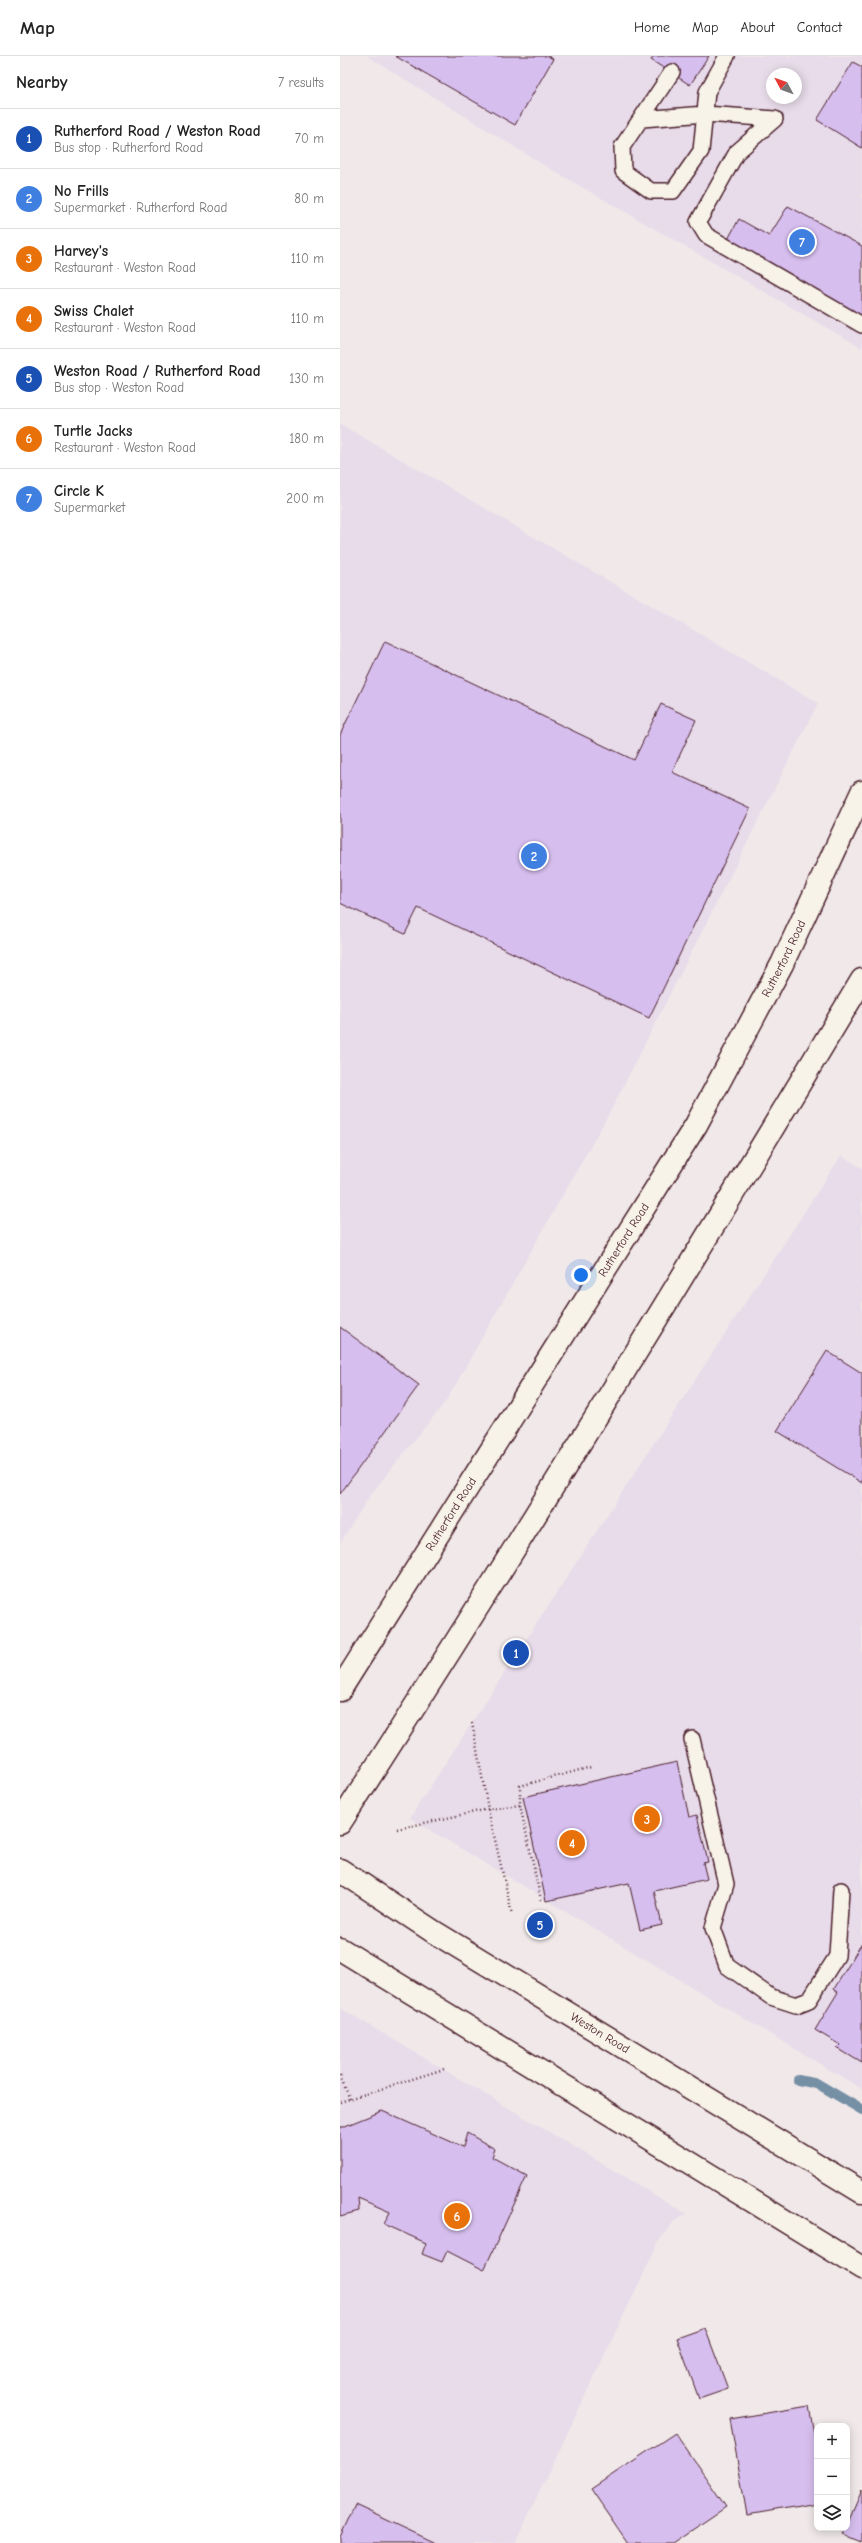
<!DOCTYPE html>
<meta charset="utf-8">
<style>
:root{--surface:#fff;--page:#f2f2f2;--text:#222;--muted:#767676;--line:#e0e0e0;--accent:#b45309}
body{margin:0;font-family:"Comic Neue",sans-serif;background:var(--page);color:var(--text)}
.controls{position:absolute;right:12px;bottom:12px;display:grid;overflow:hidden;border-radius:8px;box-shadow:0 2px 10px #0003}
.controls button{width:36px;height:36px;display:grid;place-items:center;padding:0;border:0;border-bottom:1px solid var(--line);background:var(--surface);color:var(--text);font:20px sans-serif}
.compass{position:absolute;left:426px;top:12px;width:36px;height:36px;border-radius:50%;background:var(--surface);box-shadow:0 2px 10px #0003;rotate:311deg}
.you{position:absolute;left:241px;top:1219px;width:14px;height:14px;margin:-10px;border:3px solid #fff;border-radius:50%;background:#1a73e8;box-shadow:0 0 0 6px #1a73e833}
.badge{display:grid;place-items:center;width:26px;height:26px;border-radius:50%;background:var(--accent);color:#fff;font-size:13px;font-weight:700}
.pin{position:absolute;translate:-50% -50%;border:2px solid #fff;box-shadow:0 1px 4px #0006}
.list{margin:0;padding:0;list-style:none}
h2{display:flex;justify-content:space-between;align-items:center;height:52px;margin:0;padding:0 16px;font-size:17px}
h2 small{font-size:13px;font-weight:400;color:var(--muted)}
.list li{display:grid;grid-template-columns:26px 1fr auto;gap:12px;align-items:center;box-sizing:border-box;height:60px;padding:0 16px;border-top:1px solid var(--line)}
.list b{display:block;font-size:15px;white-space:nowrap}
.list p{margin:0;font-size:13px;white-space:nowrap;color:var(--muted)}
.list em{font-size:13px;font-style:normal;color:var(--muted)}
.icon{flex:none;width:22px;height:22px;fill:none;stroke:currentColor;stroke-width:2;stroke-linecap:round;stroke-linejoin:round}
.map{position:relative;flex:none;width:522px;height:2487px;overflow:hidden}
header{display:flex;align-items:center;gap:24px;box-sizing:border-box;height:56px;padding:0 20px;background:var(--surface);border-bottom:1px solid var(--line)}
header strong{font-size:19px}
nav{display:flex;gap:22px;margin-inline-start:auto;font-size:14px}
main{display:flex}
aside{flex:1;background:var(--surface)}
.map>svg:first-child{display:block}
.built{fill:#e8dbea;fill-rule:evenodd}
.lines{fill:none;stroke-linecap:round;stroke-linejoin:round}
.stream{stroke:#758fa4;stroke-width:10}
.building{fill:#d6beee;stroke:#4a1f2b}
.lane-casing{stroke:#4a1f2b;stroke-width:18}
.secondary-casing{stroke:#4a1f2b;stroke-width:25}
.path{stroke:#4a1f2b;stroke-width:2.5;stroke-dasharray:1 3;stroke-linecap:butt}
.lane{stroke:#f7f3e8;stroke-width:15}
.secondary{stroke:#f7f3e8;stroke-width:22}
.labels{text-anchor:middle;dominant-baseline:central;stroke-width:3;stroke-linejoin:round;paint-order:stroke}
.street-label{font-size:12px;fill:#4a1f2b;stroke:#f7f3e8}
</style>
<header>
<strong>Map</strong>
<nav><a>Home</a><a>Map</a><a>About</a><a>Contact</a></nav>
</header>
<main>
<aside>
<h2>Nearby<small>7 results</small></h2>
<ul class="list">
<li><span class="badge" style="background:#1a4fb4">1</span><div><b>Rutherford Road / Weston Road</b><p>Bus stop · Rutherford Road</p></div><em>70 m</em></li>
<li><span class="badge" style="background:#3f7fe0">2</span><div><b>No Frills</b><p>Supermarket · Rutherford Road</p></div><em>80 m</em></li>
<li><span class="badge" style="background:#e8710a">3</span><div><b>Harvey's</b><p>Restaurant · Weston Road</p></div><em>110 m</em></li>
<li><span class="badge" style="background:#e8710a">4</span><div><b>Swiss Chalet</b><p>Restaurant · Weston Road</p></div><em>110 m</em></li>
<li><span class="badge" style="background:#1a4fb4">5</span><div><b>Weston Road / Rutherford Road</b><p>Bus stop · Weston Road</p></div><em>130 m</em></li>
<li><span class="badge" style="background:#e8710a">6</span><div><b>Turtle Jacks</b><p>Restaurant · Weston Road</p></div><em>180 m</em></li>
<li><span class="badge" style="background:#3f7fe0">7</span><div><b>Circle K</b><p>Supermarket</p></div><em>200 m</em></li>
</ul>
</aside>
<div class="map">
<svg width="522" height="2487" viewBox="0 0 522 2487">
<rect width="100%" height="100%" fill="#f0e8e9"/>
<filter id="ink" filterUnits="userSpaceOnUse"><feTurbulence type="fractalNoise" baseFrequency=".025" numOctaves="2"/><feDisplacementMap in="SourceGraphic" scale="8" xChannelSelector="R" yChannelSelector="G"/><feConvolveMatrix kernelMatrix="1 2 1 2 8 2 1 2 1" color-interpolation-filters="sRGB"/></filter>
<g filter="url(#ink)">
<path class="built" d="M 27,0 L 522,0 L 522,292 L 209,112 ZM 432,18 L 456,18 L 456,42 L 432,42 Z
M 0,368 L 478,647 L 272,1052 L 106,1345 L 30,1439 L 0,1487 Z
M 501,1100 L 522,1112 L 522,2033 L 70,1762 Z
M 0,1952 L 347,2158 L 333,2166 L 320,2183 L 175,2487 L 0,2487 Z"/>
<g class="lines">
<path class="stream" d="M 458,2024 L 478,2028 L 522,2054"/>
</g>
<path class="building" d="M 55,0 L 208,0 L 213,3 L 175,69 Z
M 314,0 L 369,0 L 350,29 L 311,4 Z
M 513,6 L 522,11 L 522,92 L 477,64 Z
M 448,150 L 522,190 L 522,263 L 387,185 L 399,163 L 429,180 Z
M 45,585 L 294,704 L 321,648 L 356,664 L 332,716 L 410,753 L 309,962 L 78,852 L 65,878 L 0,847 L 0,679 Z
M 0,1271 L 79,1329 L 0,1438 Z
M 487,1295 L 522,1317 L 522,1427 L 437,1375 Z
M 337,1706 L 349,1761 L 357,1759 L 368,1806 L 363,1807 L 367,1823 L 314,1835 L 322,1869 L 300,1874 L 289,1827 L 206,1845 L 183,1741 Z
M 522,1887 L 522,2007 L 497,1992 L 500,1989 L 475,1974 L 498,1936 L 494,1933 Z
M 42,2055 L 123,2091 L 127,2077 L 155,2093 L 152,2101 L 187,2120 L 144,2214 L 107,2195 L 102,2206 L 82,2198 L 86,2187 L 44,2168 L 50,2156 L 18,2142 L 19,2155 L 0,2160 L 0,2072 Z
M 365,2272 L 388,2333 L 359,2343 L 337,2282 Z
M 469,2350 L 477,2395 L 477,2447 L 407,2459 L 390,2363 Z
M 335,2377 L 386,2451 L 333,2487 L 288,2487 L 251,2433 Z
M 522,2434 L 522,2486 L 503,2478 Z
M 15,2449 L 96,2487 L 0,2487 L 0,2481 Z"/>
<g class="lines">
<g class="lane-casing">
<path id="lane" d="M 332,16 L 282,91 L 283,115 L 311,135 L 333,135 L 361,95 L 367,36 L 387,0
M 302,63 L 365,58 L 435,63
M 435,63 L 397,96 L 358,166 L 366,179 L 522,269
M 352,1683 L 386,1828 L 373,1872 L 387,1910 L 431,1941 L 456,1949 L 469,1944 L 497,1900 L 501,1834"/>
</g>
<g class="secondary-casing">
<g id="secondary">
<path id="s1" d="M 0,1634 L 356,1069 L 442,908 L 522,736"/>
<path d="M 0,1767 C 180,1489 352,1207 522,924"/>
<path id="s2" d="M 0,1814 L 94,1876 L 522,2136"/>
<path d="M 0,1893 L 522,2212"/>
</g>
</g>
<path class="path" d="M 132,1667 L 148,1753 L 172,1858
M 57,1773 L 148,1753 L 180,1749
M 201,1844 L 180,1749 L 180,1730 L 251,1711
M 0,2020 L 10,2043
M 0,2046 L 104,2013"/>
<use href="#lane" class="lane"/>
<use href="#secondary" class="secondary"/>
</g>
</g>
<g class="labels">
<g class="street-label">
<text stroke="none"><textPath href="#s1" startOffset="856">Rutherford Road</textPath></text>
<text stroke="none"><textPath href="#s1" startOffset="532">Rutherford Road</textPath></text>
<text stroke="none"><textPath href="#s1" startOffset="208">Rutherford Road</textPath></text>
<text stroke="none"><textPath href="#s2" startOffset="307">Weston Road</textPath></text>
</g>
</g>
</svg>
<div class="controls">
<button>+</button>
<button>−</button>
<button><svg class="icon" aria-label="layers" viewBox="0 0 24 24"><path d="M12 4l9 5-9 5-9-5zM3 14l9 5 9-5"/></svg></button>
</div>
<svg class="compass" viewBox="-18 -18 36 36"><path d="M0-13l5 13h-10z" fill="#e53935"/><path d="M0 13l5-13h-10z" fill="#767676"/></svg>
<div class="you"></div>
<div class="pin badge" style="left:176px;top:1597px;background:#1a4fb4">1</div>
<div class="pin badge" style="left:194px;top:800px;background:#3f7fe0">2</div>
<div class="pin badge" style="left:307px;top:1763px;background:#e8710a">3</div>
<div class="pin badge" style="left:232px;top:1787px;background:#e8710a">4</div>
<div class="pin badge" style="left:200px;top:1869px;background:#1a4fb4">5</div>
<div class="pin badge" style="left:117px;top:2160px;background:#e8710a">6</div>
<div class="pin badge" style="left:462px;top:186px;background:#3f7fe0">7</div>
</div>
</main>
